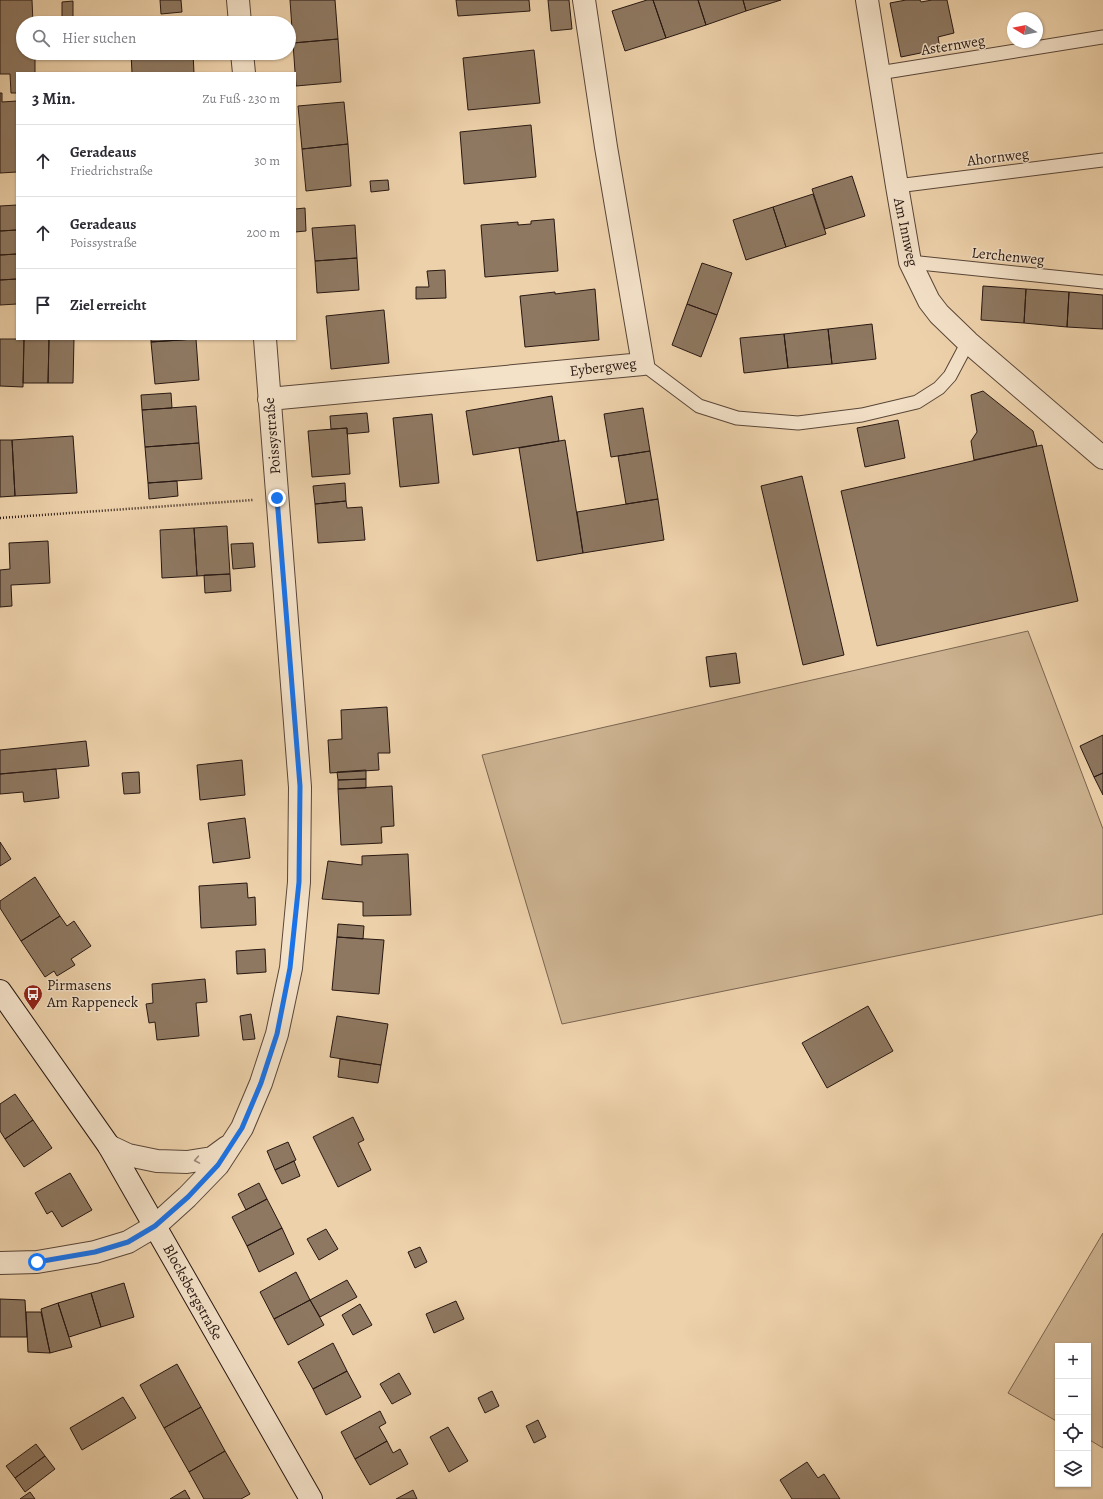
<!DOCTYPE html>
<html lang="de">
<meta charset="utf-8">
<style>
:root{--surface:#fff;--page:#f7f7f7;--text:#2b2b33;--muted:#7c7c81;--line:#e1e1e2}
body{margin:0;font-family:Alegreya,serif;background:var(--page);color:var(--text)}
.controls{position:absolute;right:12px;bottom:12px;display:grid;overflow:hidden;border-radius:0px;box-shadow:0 1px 3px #0004}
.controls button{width:36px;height:36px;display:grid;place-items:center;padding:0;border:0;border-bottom:1px solid var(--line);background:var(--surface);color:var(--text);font:20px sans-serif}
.compass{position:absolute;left:1007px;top:12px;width:36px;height:36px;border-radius:50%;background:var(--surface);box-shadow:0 1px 3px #0004;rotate:280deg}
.stop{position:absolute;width:12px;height:12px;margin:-9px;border:3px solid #1a73e8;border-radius:50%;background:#fff}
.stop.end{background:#1a73e8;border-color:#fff;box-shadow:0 1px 4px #0008}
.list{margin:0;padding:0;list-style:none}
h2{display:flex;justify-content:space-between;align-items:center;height:52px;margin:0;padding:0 16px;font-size:17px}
h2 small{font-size:13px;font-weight:400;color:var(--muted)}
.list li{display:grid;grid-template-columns:26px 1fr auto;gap:12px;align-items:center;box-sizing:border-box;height:72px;padding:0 16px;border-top:1px solid var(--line)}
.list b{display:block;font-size:15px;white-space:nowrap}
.list p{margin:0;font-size:13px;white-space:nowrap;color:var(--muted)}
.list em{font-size:13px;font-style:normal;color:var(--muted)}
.icon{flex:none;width:22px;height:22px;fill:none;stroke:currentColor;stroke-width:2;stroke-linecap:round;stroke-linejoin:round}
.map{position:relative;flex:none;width:1103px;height:1499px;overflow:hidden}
.search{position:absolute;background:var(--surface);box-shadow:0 1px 3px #0004;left:16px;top:16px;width:280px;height:44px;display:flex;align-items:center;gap:10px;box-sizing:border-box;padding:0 14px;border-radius:22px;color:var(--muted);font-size:15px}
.panel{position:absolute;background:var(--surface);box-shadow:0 1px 3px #0004;left:16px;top:72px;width:280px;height:268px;border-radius:0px}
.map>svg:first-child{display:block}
.green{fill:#ccb290;stroke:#7a6551}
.building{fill:#8e7861;stroke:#281812}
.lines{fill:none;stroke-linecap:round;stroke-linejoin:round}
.lane-casing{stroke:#594638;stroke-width:15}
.street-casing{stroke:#594638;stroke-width:24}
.secondary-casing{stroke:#281812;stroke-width:24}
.path{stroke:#281812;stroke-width:2.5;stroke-dasharray:1 2;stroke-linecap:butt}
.lane{stroke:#f3e1c8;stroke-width:13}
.street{stroke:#f3e1c8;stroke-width:22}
.secondary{stroke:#f3e1c8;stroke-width:22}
.oneway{stroke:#988776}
.route{stroke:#1a73e8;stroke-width:5}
.labels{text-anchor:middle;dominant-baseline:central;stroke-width:3;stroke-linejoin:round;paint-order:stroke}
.street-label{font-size:15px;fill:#281812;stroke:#f3e1c8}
.poi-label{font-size:15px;fill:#281812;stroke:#f3e1c8;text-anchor:start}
</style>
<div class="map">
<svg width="1103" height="1499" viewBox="0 0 1103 1499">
<rect width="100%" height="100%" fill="#edd1aa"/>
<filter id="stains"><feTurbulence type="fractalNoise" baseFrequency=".005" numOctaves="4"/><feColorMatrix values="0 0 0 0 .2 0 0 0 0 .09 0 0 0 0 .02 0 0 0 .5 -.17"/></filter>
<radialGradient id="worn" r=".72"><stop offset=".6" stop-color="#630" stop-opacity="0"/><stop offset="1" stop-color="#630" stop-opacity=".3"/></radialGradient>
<path class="green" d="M 1028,631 L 1103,829 L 1103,914 L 562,1024 L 482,755 Z
M 1103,1233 L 1103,1448 L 1088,1439 L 1088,1346 L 1058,1346 L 1058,1422 L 1008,1393 Z"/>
<path class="building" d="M 0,0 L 32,0 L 33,23 L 23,23 L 23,53 L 35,53 L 35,73 L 17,73 L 17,93 L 11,93 L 10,74 L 0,74 Z
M 160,0 L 181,0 L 182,12 L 161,14 Z
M 290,0 L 335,0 L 338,39 L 293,43 Z
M 456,0 L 529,0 L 530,11 L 458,16 Z
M 548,0 L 569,0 L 572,29 L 551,31 Z
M 647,0 L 653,0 L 666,38 L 625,51 L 612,11 Z
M 653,0 L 698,0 L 706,25 L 666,38 Z
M 698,0 L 743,0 L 746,11 L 706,25 Z
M 743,0 L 781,0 L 746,11 Z
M 906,0 L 920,0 L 921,2 L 932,0 L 947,0 L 954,33 L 938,37 L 940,49 L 901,57 L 890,3 Z
M 73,1 L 73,22 L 62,22 L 62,2 Z
M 338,39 L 341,82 L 296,86 L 293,43 Z
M 534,50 L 540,103 L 468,110 L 463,58 Z
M 131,53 L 193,53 L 194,73 L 132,73 Z
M 0,93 L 2,93 L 2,102 L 17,101 L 17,172 L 0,173 Z
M 344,102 L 348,144 L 302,149 L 298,106 Z
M 531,125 L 536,177 L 464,184 L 460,132 Z
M 348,144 L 351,186 L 306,191 L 302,149 Z
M 852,176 L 865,216 L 825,229 L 812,189 Z
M 388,180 L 389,190 L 371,192 L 370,181 Z
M 813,194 L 826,234 L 786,247 L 773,207 Z
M 17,205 L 17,230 L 0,231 L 0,206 Z
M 773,207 L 786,247 L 746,260 L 733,220 Z
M 305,208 L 306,231 L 295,232 L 295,209 Z
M 554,219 L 558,271 L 485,277 L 481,225 L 518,222 L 518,225 L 531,224 L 531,221 Z
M 355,225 L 357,258 L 315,261 L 312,228 Z
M 17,230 L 17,254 L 0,255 L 0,231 Z
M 17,254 L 17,279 L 0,280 L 0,255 Z
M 357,258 L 359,290 L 317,293 L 315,261 Z
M 702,263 L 732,273 L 717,315 L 687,304 Z
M 445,270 L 446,298 L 416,299 L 416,287 L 429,287 L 427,271 Z
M 17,279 L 17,304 L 0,305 L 0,280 Z
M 983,286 L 1026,289 L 1024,323 L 981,320 Z
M 595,289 L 599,340 L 525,347 L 520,296 L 555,292 L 555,294 Z
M 1026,289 L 1069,292 L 1067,327 L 1024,323 Z
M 1069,292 L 1103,295 L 1103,329 L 1067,327 Z
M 687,304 L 717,315 L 701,357 L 672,345 Z
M 384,310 L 389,363 L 331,369 L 326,316 Z
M 872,324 L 876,359 L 832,364 L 828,329 Z
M 828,329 L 832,364 L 788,368 L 784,334 Z
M 784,334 L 788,368 L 744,373 L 740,338 Z
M 0,339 L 24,339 L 23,387 L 0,386 Z
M 24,339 L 49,339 L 48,383 L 23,383 Z
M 49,339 L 74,339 L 73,383 L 48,383 Z
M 151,339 L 194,339 L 151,342 Z
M 196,339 L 199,380 L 155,384 L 151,342 Z
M 983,391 L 1033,431 L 1037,446 L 974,460 L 971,441 L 977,432 L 971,395 Z
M 171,393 L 172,408 L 142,410 L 141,395 Z
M 552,396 L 559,441 L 473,455 L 466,411 Z
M 196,406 L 199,443 L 145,447 L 142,410 Z
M 643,408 L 650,451 L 611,457 L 604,414 Z
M 367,413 L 369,432 L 347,434 L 347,428 L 331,429 L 330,416 Z
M 432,414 L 439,483 L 400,487 L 393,418 Z
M 898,420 L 905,458 L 865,467 L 857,428 Z
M 347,428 L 350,474 L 312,477 L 308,431 Z
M 73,436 L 77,493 L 15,496 L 12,440 Z
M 0,440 L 12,440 L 15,496 L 0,497 Z
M 565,440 L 583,553 L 537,561 L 519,448 Z
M 199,443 L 202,479 L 148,483 L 145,447 Z
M 1042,445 L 1078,601 L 877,646 L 841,491 Z
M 650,451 L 658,499 L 626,504 L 618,456 Z
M 802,476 L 844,655 L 803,665 L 761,486 Z
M 177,481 L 178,496 L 149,499 L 148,483 Z
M 345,483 L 346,501 L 315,504 L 313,486 Z
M 658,499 L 664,540 L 583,553 L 577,512 Z
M 346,501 L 347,508 L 362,507 L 365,540 L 318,543 L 315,504 Z
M 227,526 L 230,574 L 197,576 L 194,528 Z
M 194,528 L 197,576 L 162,578 L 160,530 Z
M 48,541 L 50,583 L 11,585 L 12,606 L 0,607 L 0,570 L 10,569 L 9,543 Z
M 253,543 L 255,567 L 233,569 L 231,544 Z
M 230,574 L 231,591 L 205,593 L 204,575 Z
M 736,653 L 740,683 L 710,687 L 706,657 Z
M 387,707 L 390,753 L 378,753 L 379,770 L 330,773 L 328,740 L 342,739 L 341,710 Z
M 1103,735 L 1103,773 L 1094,777 L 1080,746 Z
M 86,741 L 89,766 L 0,774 L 0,750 Z
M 242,760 L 245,795 L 200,800 L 197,765 Z
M 56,769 L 59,798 L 24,802 L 23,792 L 0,794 L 0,774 Z
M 366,770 L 366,779 L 338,780 L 337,772 Z
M 139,772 L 140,793 L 124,794 L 122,773 Z
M 1103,773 L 1103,795 L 1094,777 Z
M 366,779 L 366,788 L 338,789 L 338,780 Z
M 392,786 L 394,826 L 381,827 L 382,843 L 341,845 L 338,789 Z
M 245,818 L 250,858 L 213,863 L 208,823 Z
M 0,842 L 11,859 L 0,866 Z
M 408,854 L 411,915 L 363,916 L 363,902 L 322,899 L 328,861 L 362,865 L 362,856 Z
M 35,877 L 60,916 L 21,941 L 0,908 L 0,901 Z
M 247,883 L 248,898 L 255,897 L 256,925 L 201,928 L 199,886 Z
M 60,916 L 67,926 L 74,921 L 91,946 L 71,959 L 75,965 L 57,976 L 54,971 L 45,977 L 21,941 Z
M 338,924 L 364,926 L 363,939 L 337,937 Z
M 337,937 L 384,940 L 379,994 L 332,990 Z
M 265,949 L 266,972 L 237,974 L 236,951 Z
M 205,979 L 207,1002 L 196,1003 L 199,1036 L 157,1040 L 155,1022 L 149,1023 L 146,1004 L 153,1003 L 152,984 Z
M 868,1006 L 893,1051 L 827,1088 L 802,1043 Z
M 251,1014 L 255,1039 L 243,1040 L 240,1016 Z
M 337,1016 L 388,1024 L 381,1065 L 330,1057 Z
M 340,1059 L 381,1065 L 378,1083 L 338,1077 Z
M 15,1094 L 33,1120 L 5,1139 L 0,1131 L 0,1104 Z
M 353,1117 L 364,1140 L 358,1143 L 371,1170 L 338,1187 L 313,1137 Z
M 33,1120 L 52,1148 L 24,1167 L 5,1139 Z
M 288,1142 L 296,1160 L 275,1170 L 267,1151 Z
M 294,1161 L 300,1176 L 282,1184 L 275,1170 Z
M 70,1173 L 92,1210 L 62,1227 L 52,1211 L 47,1214 L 35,1193 Z
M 259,1183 L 267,1199 L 246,1210 L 238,1194 Z
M 267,1199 L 282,1228 L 247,1246 L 232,1217 Z
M 282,1228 L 294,1254 L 259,1272 L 247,1246 Z
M 326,1229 L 338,1249 L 319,1260 L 307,1239 Z
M 420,1247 L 427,1262 L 415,1268 L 408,1252 Z
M 296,1272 L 310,1300 L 274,1319 L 260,1292 Z
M 347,1280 L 357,1297 L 320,1317 L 310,1300 Z
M 124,1283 L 134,1317 L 101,1327 L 91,1293 Z
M 91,1293 L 101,1327 L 69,1337 L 58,1303 Z
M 0,1299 L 25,1300 L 27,1337 L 0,1337 Z
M 310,1300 L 324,1325 L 288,1345 L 274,1319 Z
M 456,1301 L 464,1319 L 434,1333 L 426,1314 Z
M 58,1303 L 72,1347 L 50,1353 L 41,1309 Z
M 360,1304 L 372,1325 L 353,1335 L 342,1315 Z
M 26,1312 L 41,1312 L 50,1353 L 28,1352 Z
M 333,1343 L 347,1371 L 313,1389 L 298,1362 Z
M 177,1364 L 201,1407 L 164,1428 L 140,1385 Z
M 347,1371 L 361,1397 L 326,1415 L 313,1389 Z
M 399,1373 L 411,1394 L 392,1404 L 380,1384 Z
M 492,1391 L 499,1406 L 485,1413 L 478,1398 Z
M 123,1397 L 136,1418 L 82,1450 L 70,1428 Z
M 201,1407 L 225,1451 L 189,1472 L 164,1428 Z
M 380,1411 L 386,1423 L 379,1427 L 387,1441 L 355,1459 L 341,1432 Z
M 538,1420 L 546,1437 L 534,1443 L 526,1426 Z
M 448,1427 L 468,1461 L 449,1472 L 430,1437 Z
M 387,1441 L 393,1453 L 400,1449 L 408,1464 L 370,1485 L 355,1459 Z
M 36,1444 L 45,1456 L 15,1478 L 6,1466 Z
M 225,1451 L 250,1494 L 241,1499 L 204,1499 L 189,1472 Z
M 45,1456 L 55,1469 L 25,1492 L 15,1478 Z
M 807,1462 L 818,1478 L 824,1474 L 840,1499 L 792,1499 L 780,1480 Z
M 185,1490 L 190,1499 L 170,1499 Z
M 413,1490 L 417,1499 L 396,1499 Z
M 30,1492 L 35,1499 L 20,1499 Z"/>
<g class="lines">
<g class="lane-casing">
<path id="lane" d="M 879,73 L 1103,37
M 897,186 L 1103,160
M 910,262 L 1103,282
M 643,364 L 699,406 L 737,418 L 798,423 L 862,415 L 917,402 L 939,388 L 950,376 L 968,342"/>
</g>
<g class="street-casing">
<path id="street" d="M 238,0 L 240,23
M 867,0 L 897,186 L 910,262 L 929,301 L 939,314 L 968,342 L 1103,458
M 242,53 L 244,73
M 269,399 L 643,364 L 606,147 L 584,0
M 109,1146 L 128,1155 L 157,1161 L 187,1162 L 212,1158 L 227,1147
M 0,1263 L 37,1262 L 95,1252 L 128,1242 L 155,1226 L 187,1197 L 218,1165 L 242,1128 L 261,1083 L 277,1034 L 291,968 L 299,882 L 300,787 L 265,339"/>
</g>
<g class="secondary-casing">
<path id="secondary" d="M 0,991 L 109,1146 L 311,1499"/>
</g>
<path class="path" d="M 0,518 L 253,500"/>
<use href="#lane" class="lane"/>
<use href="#street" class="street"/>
<use href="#secondary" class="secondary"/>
</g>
<defs><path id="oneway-chevron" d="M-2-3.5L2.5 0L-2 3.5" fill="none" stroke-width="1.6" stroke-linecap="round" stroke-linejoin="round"/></defs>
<use class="oneway" href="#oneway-chevron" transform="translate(197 1160) rotate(170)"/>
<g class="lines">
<path class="route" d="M 37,1262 L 95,1252 L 128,1242 L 155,1226 L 188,1197 L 218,1165 L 242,1128 L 261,1083 L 277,1034 L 290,968 L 299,882 L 300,786 L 277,498"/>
</g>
<defs>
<g id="bus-pin" transform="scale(1)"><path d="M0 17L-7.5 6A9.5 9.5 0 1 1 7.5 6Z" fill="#8f2418" stroke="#f3e1c8"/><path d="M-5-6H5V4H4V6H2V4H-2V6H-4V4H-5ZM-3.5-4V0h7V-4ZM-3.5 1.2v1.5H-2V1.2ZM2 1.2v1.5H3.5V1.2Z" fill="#fff"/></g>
</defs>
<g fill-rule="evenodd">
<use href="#bus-pin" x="33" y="994"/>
</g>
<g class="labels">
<g class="street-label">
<text transform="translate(953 45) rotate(-9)">Asternweg</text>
<text transform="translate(998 157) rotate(-7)">Ahornweg</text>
<text transform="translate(906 232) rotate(78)">Am Innweg</text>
<text transform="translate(1008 256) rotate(6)">Lerchenweg</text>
<text transform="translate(603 367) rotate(-7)">Eybergweg</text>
<text transform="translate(272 436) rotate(-95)">Poissystraße</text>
<text transform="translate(193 1292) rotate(61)">Blocksbergstraße</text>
</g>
<g class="poi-label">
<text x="47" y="985">Pirmasens<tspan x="47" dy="17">Am Rappeneck</tspan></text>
</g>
</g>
<rect width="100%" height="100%" filter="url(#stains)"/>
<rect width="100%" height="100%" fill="url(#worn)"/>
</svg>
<div class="controls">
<button>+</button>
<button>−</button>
<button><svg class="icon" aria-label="locate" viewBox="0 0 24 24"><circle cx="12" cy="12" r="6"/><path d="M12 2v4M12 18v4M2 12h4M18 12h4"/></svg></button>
<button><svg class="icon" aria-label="layers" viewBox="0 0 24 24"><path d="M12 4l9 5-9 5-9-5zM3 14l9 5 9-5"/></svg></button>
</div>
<svg class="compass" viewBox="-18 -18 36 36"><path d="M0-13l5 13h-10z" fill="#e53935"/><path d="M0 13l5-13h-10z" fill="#7c7c81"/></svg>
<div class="stop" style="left:37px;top:1262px"></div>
<div class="stop end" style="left:277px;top:498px"></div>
<div class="search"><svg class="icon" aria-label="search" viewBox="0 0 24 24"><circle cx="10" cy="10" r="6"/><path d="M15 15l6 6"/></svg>Hier suchen</div>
<section class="panel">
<h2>3 Min.<small>Zu Fuß · 230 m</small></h2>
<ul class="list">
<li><svg class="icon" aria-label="ahead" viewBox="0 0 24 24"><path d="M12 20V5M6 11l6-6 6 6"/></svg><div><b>Geradeaus</b><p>Friedrichstraße</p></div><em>30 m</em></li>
<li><svg class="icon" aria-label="ahead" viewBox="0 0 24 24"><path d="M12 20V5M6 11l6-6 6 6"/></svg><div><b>Geradeaus</b><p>Poissystraße</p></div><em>200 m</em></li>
<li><svg class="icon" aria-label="arrive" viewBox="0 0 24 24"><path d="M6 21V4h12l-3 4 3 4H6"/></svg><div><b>Ziel erreicht</b></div></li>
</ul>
</section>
</div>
